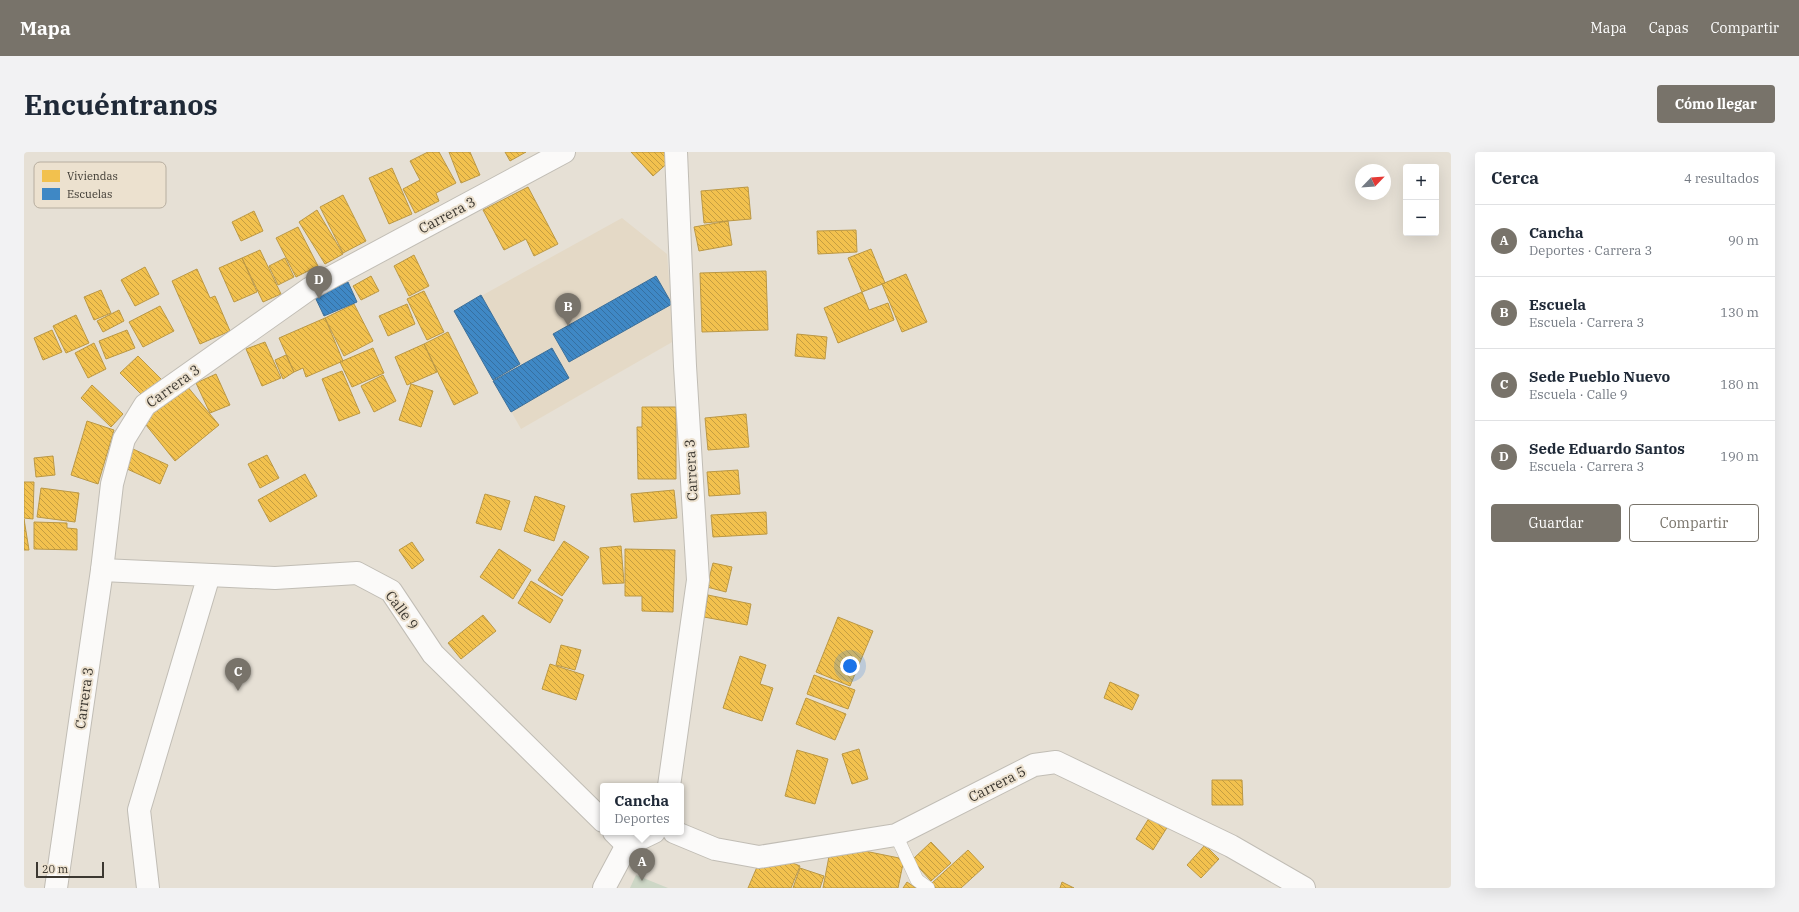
<!DOCTYPE html>
<html lang="es">
<meta charset="utf-8">
<style>
:root{--surface:#fff;--page:#f2f2f3;--text:#1f2937;--muted:#747a83;--line:#e0e1e3;--accent:#78736a}
body{margin:0;font-family:"IBM Plex Serif",serif;background:var(--page);color:var(--text)}
.controls{position:absolute;right:12px;top:12px;display:grid;overflow:hidden;border-radius:4px;box-shadow:0 4px 16px #0002}
.controls button{width:36px;height:36px;display:grid;place-items:center;padding:0;border:0;border-bottom:1px solid var(--line);background:var(--surface);color:var(--text);font:20px sans-serif}
.compass{position:absolute;left:1331px;top:12px;width:36px;height:36px;border-radius:50%;background:var(--surface);box-shadow:0 4px 16px #0002;rotate:65deg}
.scale{position:absolute;left:12px;bottom:10px;width:68px;box-sizing:border-box;padding-left:4px;border:2px solid #3c3831;border-top:0;font-size:11px;line-height:14px;white-space:nowrap;color:#3c3831;-webkit-text-stroke:3px #ece1cf;paint-order:stroke}
.you{position:absolute;left:826px;top:514px;width:14px;height:14px;margin:-10px;border:3px solid #fff;border-radius:50%;background:#1a73e8;box-shadow:0 0 0 6px #1a73e833}
.badge{display:grid;place-items:center;width:26px;height:26px;border-radius:50%;background:var(--accent);color:#fff;font-size:13px;font-weight:700}
.pin{position:absolute;translate:-50% -33px;filter:drop-shadow(0 1px 2px #0008)}
.pin::after{content:'';position:absolute;top:21px;width:14px;height:12px;background:inherit;clip-path:polygon(0 0,100% 0,50% 100%)}
.popup{position:absolute;left:576px;top:631px;width:84px;height:52px;box-sizing:border-box;display:grid;place-content:center;border-radius:4px;background:var(--surface);filter:drop-shadow(0 1px 3px #0005);font-size:13px;white-space:nowrap;color:var(--muted)}
.popup b{font-size:15px;color:var(--text)}
.popup::after{content:'';position:absolute;left:50%;top:100%;margin-left:-8px;border:8px solid transparent;border-top-color:var(--surface)}
.list{margin:0;padding:0;list-style:none}
h2{display:flex;justify-content:space-between;align-items:center;height:52px;margin:0;padding:0 16px;font-size:17px}
h2 small{font-size:13px;font-weight:400;color:var(--muted)}
.list li{display:grid;grid-template-columns:26px 1fr auto;gap:12px;align-items:center;box-sizing:border-box;height:72px;padding:0 16px;border-top:1px solid var(--line)}
.list b{display:block;font-size:15px;white-space:nowrap}
.list p{margin:0;font-size:13px;white-space:nowrap;color:var(--muted)}
.list em{font-size:13px;font-style:normal;color:var(--muted)}
.actions{display:flex;gap:8px;padding:12px 16px}
.actions a{flex:1;padding:9px 0;border:1px solid var(--accent);border-radius:4px;text-align:center;font-size:14px;color:var(--accent)}
.actions .main{background:var(--accent);color:#fff}
.map{position:relative;flex:none;width:1427px;height:736px;overflow:hidden;border-radius:4px}
header{display:flex;align-items:center;gap:24px;box-sizing:border-box;height:56px;padding:0 20px;background:var(--accent);color:#fff}
header strong{font-size:19px}
nav{display:flex;gap:22px;margin-inline-start:auto;font-size:14px}
.intro{display:flex;align-items:center;justify-content:space-between;box-sizing:border-box;height:96px;padding:0 24px}
h1{margin:0;font-size:28px}
.button{padding:10px 18px;border-radius:4px;background:var(--accent);color:#fff;font-size:14px;font-weight:700}
main{display:flex;gap:24px;padding:0 24px}
aside{flex:1;background:var(--surface);border-radius:4px;box-shadow:0 4px 16px #0002}
.map>svg:first-child{display:block}
.built{fill:#e4d9c6}
.pitch{fill:#cdd7c6}
.homes{fill:url(#homes-back-hatch);stroke:#bb9845}
.schools{fill:url(#schools-back-hatch);stroke:#3e7099}
.lines{fill:none;stroke-linecap:round;stroke-linejoin:round}
.lane-casing{stroke:#c1bdb5;stroke-width:14}
.street-casing{stroke:#c1bdb5;stroke-width:24}
.secondary-casing{stroke:#c1bdb5;stroke-width:24}
.lane{stroke:#fbfaf9;stroke-width:13}
.street{stroke:#fbfaf9;stroke-width:22}
.secondary{stroke:#fbfaf9;stroke-width:22}
.labels{text-anchor:middle;dominant-baseline:central;stroke-width:4;stroke-linejoin:round;paint-order:stroke}
.street-label{font-size:14px;fill:#3c3831;stroke:#ece1cf}
.key{fill:#ece1cf;stroke:#b7aea0;stroke-width:1}
.key-label{font-size:11px;fill:#3c3831}
</style>
<header>
<strong>Mapa</strong>
<nav><a>Mapa</a><a>Capas</a><a>Compartir</a></nav>
</header>
<div class="intro"><h1>Encuéntranos</h1><a class="button">Cómo llegar</a></div>
<main>
<div class="map">
<svg width="1427" height="736" viewBox="0 0 1427 736">
<defs>
<pattern id="homes-back-hatch" width="6" height="6" patternUnits="userSpaceOnUse"><rect width="6" height="6" fill="#f2c14e"/><path d="M-1 5l2 2M0 0l6 6M5-1l2 2" fill="none" stroke="#c59e41"/></pattern>
<pattern id="schools-back-hatch" width="6" height="6" patternUnits="userSpaceOnUse"><rect width="6" height="6" fill="#3f88c5"/><path d="M-1 5l2 2M0 0l6 6M5-1l2 2" fill="none" stroke="#3670a1"/></pattern>
</defs>
<rect width="100%" height="100%" fill="#e6e0d5"/>
<path class="built" d="M 598,66 L 643,102 L 650,189 L 497,277 L 430,159 Z"/>
<path class="pitch" d="M 612,723 L 644,736 L 606,736 Z"/>
<path class="homes" d="M 404,0 L 415,0 L 432,31 L 412,41 L 415,49 L 391,61 L 379,37 L 396,28 L 386,9 Z
M 425,0 L 446,0 L 456,23 L 437,31 Z
M 481,0 L 502,0 L 486,9 Z
M 607,0 L 640,0 L 647,8 L 629,24 Z
M 368,16 L 388,62 L 365,72 L 345,26 Z
M 504,35 L 534,92 L 510,104 L 502,87 L 480,98 L 459,58 Z
M 724,35 L 727,67 L 680,71 L 677,39 Z
M 319,43 L 342,89 L 319,101 L 296,55 Z
M 293,58 L 319,102 L 301,112 L 275,70 Z
M 230,59 L 239,79 L 217,89 L 208,70 Z
M 704,69 L 708,93 L 675,99 L 670,75 Z
M 274,75 L 294,114 L 272,125 L 252,86 Z
M 832,78 L 833,100 L 794,102 L 793,79 Z
M 847,97 L 861,131 L 838,140 L 824,106 Z
M 236,98 L 257,142 L 239,150 L 218,106 Z
M 390,103 L 405,134 L 385,144 L 370,114 Z
M 218,106 L 233,140 L 210,150 L 195,116 Z
M 261,106 L 270,125 L 254,133 L 245,114 Z
M 121,115 L 135,142 L 111,154 L 97,128 Z
M 173,117 L 186,146 L 191,144 L 206,179 L 176,192 L 148,129 Z
M 742,119 L 744,178 L 678,180 L 676,121 Z
M 882,122 L 903,170 L 878,180 L 858,132 Z
M 347,124 L 355,139 L 337,148 L 329,134 Z
M 77,138 L 87,161 L 70,168 L 60,145 Z
M 400,139 L 420,180 L 403,188 L 383,147 Z
M 838,140 L 845,158 L 864,151 L 870,168 L 814,191 L 800,156 Z
M 330,152 L 349,189 L 320,204 L 301,166 Z
M 383,152 L 391,172 L 364,184 L 355,164 Z
M 136,154 L 150,179 L 119,195 L 105,170 Z
M 95,158 L 100,169 L 79,180 L 73,169 Z
M 52,163 L 65,191 L 42,201 L 29,174 Z
M 301,166 L 319,209 L 282,225 L 279,216 L 270,220 L 255,186 Z
M 28,178 L 38,200 L 19,208 L 10,186 Z
M 103,178 L 111,196 L 82,207 L 75,189 Z
M 424,180 L 454,241 L 430,253 L 400,192 Z
M 773,182 L 803,185 L 801,207 L 771,204 Z
M 241,190 L 257,226 L 238,234 L 222,197 Z
M 70,191 L 82,217 L 64,226 L 51,201 Z
M 400,192 L 413,220 L 383,233 L 371,205 Z
M 349,196 L 360,221 L 328,235 L 316,210 Z
M 262,203 L 270,220 L 259,227 L 251,208 Z
M 114,204 L 138,228 L 120,245 L 96,221 Z
M 318,219 L 336,261 L 315,269 L 298,227 Z
M 192,222 L 206,253 L 186,261 L 172,231 Z
M 359,223 L 372,249 L 350,260 L 337,234 Z
M 387,232 L 409,239 L 397,275 L 375,268 Z
M 68,233 L 99,262 L 87,275 L 57,246 Z
M 163,234 L 195,273 L 151,309 L 118,268 Z
M 618,255 L 652,255 L 652,327 L 614,327 L 613,275 L 618,275 Z
M 722,262 L 725,295 L 684,298 L 681,266 Z
M 63,269 L 90,278 L 74,332 L 47,323 Z
M 109,297 L 144,313 L 136,332 L 101,316 Z
M 243,303 L 255,326 L 236,336 L 224,312 Z
M 29,304 L 31,323 L 12,325 L 10,306 Z
M 714,318 L 716,342 L 685,344 L 683,320 Z
M 281,322 L 293,344 L 246,370 L 234,348 Z
M 0,330 L 10,330 L 9,367 L 0,366 Z
M 17,336 L 55,341 L 51,370 L 13,365 Z
M 650,338 L 653,366 L 610,370 L 607,342 Z
M 461,342 L 486,349 L 477,378 L 452,371 Z
M 511,344 L 541,354 L 530,389 L 500,379 Z
M 742,360 L 743,382 L 689,385 L 687,363 Z
M 0,367 L 5,398 L 0,398 Z
M 10,370 L 43,371 L 43,376 L 53,377 L 53,398 L 10,397 Z
M 540,389 L 565,405 L 538,444 L 514,428 Z
M 388,390 L 400,408 L 388,417 L 375,398 Z
M 597,394 L 600,431 L 579,432 L 576,396 Z
M 475,397 L 507,418 L 489,447 L 456,425 Z
M 601,397 L 651,398 L 649,460 L 618,459 L 618,444 L 601,444 Z
M 689,411 L 708,415 L 702,440 L 683,435 Z
M 507,429 L 539,448 L 526,471 L 494,451 Z
M 684,443 L 727,452 L 723,473 L 680,465 Z
M 459,463 L 472,479 L 437,507 L 424,491 Z
M 814,465 L 849,479 L 826,534 L 792,520 Z
M 537,493 L 557,498 L 551,518 L 532,513 Z
M 716,504 L 742,513 L 736,532 L 749,536 L 738,569 L 699,556 Z
M 526,512 L 560,523 L 552,548 L 518,537 Z
M 790,523 L 831,538 L 824,557 L 783,542 Z
M 1086,530 L 1115,543 L 1108,558 L 1080,546 Z
M 782,546 L 822,562 L 811,588 L 772,572 Z
M 835,597 L 844,627 L 828,632 L 818,602 Z
M 773,598 L 804,607 L 791,652 L 761,644 Z
M 1188,628 L 1218,628 L 1219,653 L 1188,653 Z
M 1127,663 L 1144,674 L 1129,698 L 1112,687 Z
M 907,690 L 927,711 L 907,729 L 888,708 Z
M 1181,693 L 1195,707 L 1177,726 L 1163,713 Z
M 816,694 L 880,707 L 874,736 L 799,736 L 806,699 Z
M 944,698 L 960,715 L 937,736 L 912,736 L 908,731 Z
M 754,705 L 776,714 L 767,736 L 724,736 L 736,708 Z
M 776,716 L 800,724 L 796,736 L 769,736 Z
M 883,730 L 892,736 L 879,736 Z
M 1038,730 L 1050,736 L 1036,736 Z"/>
<path class="schools" d="M 632,124 L 648,152 L 545,210 L 529,182 Z
M 324,130 L 333,150 L 300,164 L 291,145 Z
M 457,143 L 496,212 L 469,228 L 430,159 Z
M 528,196 L 545,226 L 487,260 L 469,229 Z"/>
<g class="lines">
<g class="lane-casing">
<path id="lane" d="M 872,683 L 893,728 L 904,736"/>
</g>
<g class="street-casing">
<path id="street" d="M 78,418 L 251,426 L 333,421 L 367,439 L 409,502 L 579,669
M 590,680 L 603,693
M 124,736 L 115,658 L 185,423"/>
</g>
<g class="secondary-casing">
<path id="secondary" d="M 645,634 L 674,428 L 661,214 L 652,0
M 650,680 L 691,697 L 735,705 L 872,683 L 1010,613 L 1032,610 L 1207,694 L 1280,736
M 32,736 L 78,418 L 88,332 L 100,287 L 121,253 L 285,137 L 540,0
M 580,736 L 603,693 L 630,680"/>
</g>
<use href="#lane" class="lane"/>
<use href="#street" class="street"/>
<use href="#secondary" class="secondary"/>
</g>
<g class="labels">
<g class="street-label">
<text transform="translate(423 63) rotate(-28)">Carrera 3</text>
<text transform="translate(149 234) rotate(-36)">Carrera 3</text>
<text transform="translate(667 318) rotate(-93)">Carrera 3</text>
<text transform="translate(378 458) rotate(53)">Calle 9</text>
<text transform="translate(60 546) rotate(-82)">Carrera 3</text>
<text transform="translate(973 632) rotate(-27)">Carrera 5</text>
</g>
</g>
<rect x="10" y="10" width="132" height="46" rx="6" class="key"/>
<rect x="18" y="18" width="18" height="12" fill="#f2c14e"/>
<rect x="18" y="36" width="18" height="12" fill="#3f88c5"/>
<g class="key-label">
<text x="43" y="28">Viviendas</text>
<text x="43" y="46">Escuelas</text>
</g>
</svg>
<div class="controls">
<button>+</button>
<button>−</button>
</div>
<svg class="compass" viewBox="-18 -18 36 36"><path d="M0-13l5 13h-10z" fill="#e53935"/><path d="M0 13l5-13h-10z" fill="#747a83"/></svg>
<div class="scale">20 m</div>
<div class="you"></div>
<div class="pin badge" style="left:618px;top:729px">A</div>
<div class="popup"><b>Cancha</b>Deportes</div>
<div class="pin badge" style="left:544px;top:174px">B</div>
<div class="pin badge" style="left:214px;top:539px">C</div>
<div class="pin badge" style="left:295px;top:147px">D</div>
</div>
<aside>
<h2>Cerca<small>4 resultados</small></h2>
<ul class="list">
<li><span class="badge">A</span><div><b>Cancha</b><p>Deportes · Carrera 3</p></div><em>90 m</em></li>
<li><span class="badge">B</span><div><b>Escuela</b><p>Escuela · Carrera 3</p></div><em>130 m</em></li>
<li><span class="badge">C</span><div><b>Sede Pueblo Nuevo</b><p>Escuela · Calle 9</p></div><em>180 m</em></li>
<li><span class="badge">D</span><div><b>Sede Eduardo Santos</b><p>Escuela · Carrera 3</p></div><em>190 m</em></li>
</ul>
<div class="actions"><a class="main">Guardar</a><a>Compartir</a></div>
</aside>
</main>
